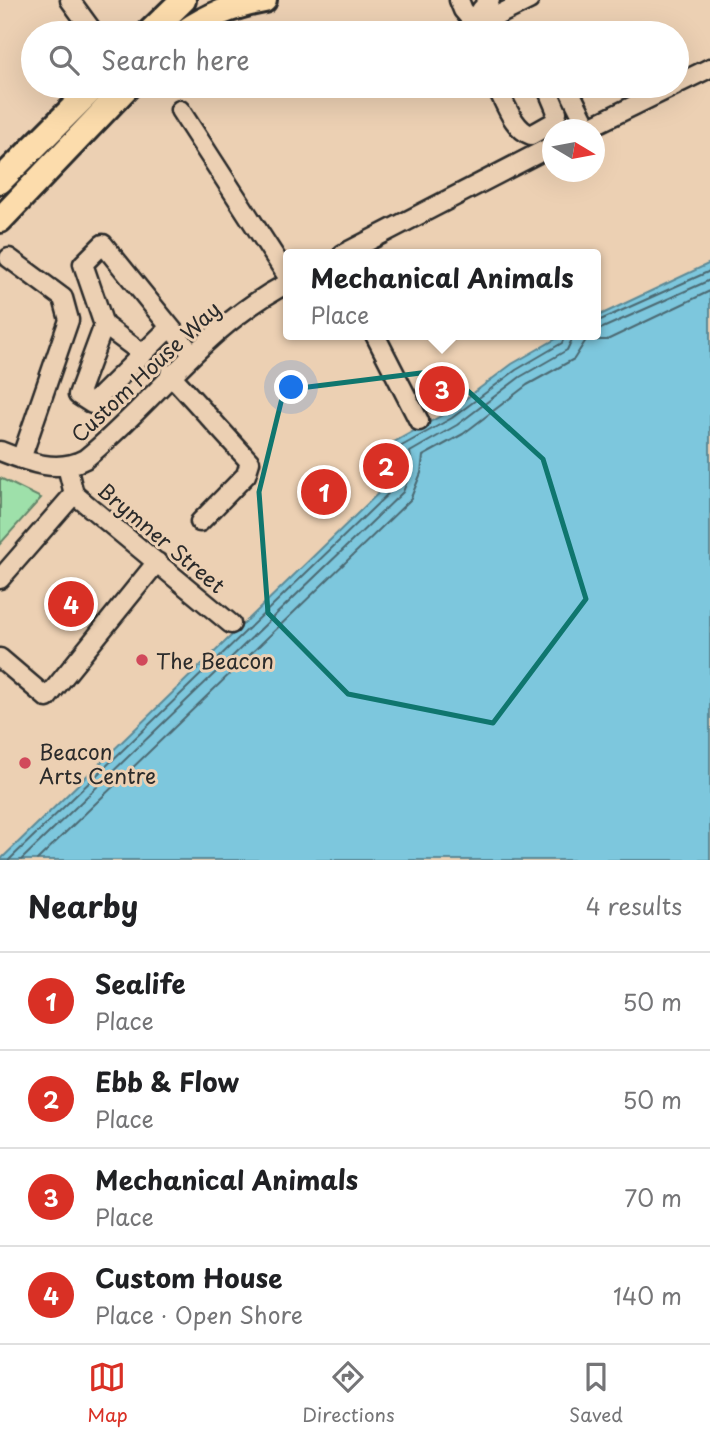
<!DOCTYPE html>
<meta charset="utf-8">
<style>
:root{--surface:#fff;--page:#f2f2f2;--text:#202124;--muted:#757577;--line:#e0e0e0;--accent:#d93025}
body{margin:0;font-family:"Playpen Sans",sans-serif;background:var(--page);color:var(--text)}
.compass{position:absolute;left:542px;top:119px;width:63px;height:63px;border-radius:50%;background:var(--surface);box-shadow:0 7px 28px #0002;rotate:100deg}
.you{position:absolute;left:292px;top:388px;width:24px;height:24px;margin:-18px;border:5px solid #fff;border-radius:50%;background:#1a73e8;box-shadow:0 0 0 10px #1a73e833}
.badge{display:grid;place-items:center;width:46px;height:46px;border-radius:50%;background:var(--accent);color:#fff;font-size:23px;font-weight:700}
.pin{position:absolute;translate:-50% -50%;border:4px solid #fff;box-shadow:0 2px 7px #0006}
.popup{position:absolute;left:283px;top:249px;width:318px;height:91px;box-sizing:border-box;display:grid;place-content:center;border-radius:7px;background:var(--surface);filter:drop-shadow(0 2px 5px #0005);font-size:23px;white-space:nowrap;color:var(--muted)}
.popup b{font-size:26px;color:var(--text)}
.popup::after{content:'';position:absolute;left:50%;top:100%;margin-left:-14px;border:14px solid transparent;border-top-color:var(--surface)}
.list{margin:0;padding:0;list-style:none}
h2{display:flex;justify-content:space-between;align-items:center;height:91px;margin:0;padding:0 28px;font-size:30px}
h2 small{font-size:23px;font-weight:400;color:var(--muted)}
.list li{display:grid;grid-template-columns:46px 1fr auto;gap:21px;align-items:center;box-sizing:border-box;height:98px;padding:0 28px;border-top:2px solid var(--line)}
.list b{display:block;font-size:26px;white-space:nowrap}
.list p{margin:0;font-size:23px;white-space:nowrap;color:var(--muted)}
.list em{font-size:23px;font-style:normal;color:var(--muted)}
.icon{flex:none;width:38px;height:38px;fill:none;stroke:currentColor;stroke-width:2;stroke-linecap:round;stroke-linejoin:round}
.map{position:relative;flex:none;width:710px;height:860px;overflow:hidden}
.search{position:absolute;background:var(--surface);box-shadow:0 7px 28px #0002;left:21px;right:21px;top:21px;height:77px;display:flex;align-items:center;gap:18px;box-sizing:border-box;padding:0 24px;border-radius:38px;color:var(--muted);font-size:26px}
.sheet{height:483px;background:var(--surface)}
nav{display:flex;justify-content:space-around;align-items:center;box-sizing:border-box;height:98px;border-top:2px solid var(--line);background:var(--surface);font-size:19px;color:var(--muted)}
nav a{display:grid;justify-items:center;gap:4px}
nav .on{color:var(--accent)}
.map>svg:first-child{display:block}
.green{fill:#9ee0aa;stroke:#64866a;stroke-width:2}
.water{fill:#7dc7dd;stroke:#5c8996;stroke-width:2}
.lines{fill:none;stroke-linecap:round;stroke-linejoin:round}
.shore{stroke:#4c6972;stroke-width:2}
.minor-casing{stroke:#2b2b2b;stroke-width:23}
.highway-casing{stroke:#2b2b2b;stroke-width:30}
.minor{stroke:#ecd0b3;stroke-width:18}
.highway{stroke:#fcdcac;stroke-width:24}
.marked{fill:none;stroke:#0f766e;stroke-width:5;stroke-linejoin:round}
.poi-dot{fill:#d1495b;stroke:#ecd0b3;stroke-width:2.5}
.labels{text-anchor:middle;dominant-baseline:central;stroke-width:6;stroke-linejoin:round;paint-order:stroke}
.street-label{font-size:21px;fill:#2b2b2b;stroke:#ecd0b3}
.poi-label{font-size:21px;fill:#2b2b2b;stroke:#ecd0b3;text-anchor:start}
</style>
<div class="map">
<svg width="710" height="860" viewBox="0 0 710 860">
<rect width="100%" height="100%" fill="#ecd0b3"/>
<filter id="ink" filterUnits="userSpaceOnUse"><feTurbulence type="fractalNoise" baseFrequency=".0143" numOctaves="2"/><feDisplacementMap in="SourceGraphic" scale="14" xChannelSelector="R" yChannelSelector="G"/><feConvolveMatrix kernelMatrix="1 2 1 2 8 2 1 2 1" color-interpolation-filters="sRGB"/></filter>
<g filter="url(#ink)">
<path class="green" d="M 0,478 L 41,498 L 0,544 Z"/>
<path class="water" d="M 710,263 L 710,860 L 0,860 L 391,481 L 396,465 L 387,446 L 448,412 L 512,364 L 563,335 L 596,335 L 596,317 Z"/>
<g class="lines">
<path class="shore" d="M 596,322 L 710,271
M 596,331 L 710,280
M 9,860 L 396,486 L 403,466 L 398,448 L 452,418 L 516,370 L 562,343 L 565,335
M 21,860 L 403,492 L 412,468 L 410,452 L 457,425 L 520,377 L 567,350 L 574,335
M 37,860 L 410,500 L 421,473 L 423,456 L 463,434 L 527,385 L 574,359 L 586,340 L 607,340 L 710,291"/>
<g class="minor-casing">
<path id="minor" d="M 70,0 L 94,33
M 459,0 L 463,10 L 481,31
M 488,20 L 481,10 L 490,0
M 483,33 L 481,31 L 488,20 L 529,0
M 677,84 L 710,68
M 496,86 C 505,102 513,129 531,135 L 554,122 L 557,112 L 546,86
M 567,86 L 588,128
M 180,110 L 288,277
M 584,130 L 674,86
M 343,254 L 552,146
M 9,258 L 63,298 L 69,320 L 21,459
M 104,325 L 143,354
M 170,327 L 92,404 L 78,395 L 104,325 L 83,264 L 103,244 L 192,354
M 375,335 L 419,421
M 170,374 L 250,462 L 246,475 L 200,522
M 0,451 C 28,462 57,474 85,459 C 155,402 205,326 288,283
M 67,466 L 74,494 L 231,624
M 0,579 L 74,494
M 0,658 L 47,698 L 157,562"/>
</g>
<g class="highway-casing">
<path id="highway" d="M 149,33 L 183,0
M 183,33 C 209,15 233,6 264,0
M 0,181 L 95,86
M 0,220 L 128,86"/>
</g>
<use href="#minor" class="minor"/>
<use href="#highway" class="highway"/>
</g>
</g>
<path class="marked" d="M 445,370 L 543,459 L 586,599 L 493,723 L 348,694 L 268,613 L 259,492 L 284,390 Z"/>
<g class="poi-dot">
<circle cx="142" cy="660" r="7"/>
<circle cx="25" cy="763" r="7"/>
</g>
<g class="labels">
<g class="street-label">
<text transform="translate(145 371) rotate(-43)">Custom House Way</text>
<text transform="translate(162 537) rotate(40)">Brymner Street</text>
</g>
<g class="poi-label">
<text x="156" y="660">The Beacon</text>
<text x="39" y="751">Beacon<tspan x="39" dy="24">Arts Centre</tspan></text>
</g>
</g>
</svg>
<svg class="compass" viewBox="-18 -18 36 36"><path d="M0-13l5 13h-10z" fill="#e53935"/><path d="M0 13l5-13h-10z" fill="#757577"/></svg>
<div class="you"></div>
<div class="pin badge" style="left:324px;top:492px">1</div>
<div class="pin badge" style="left:386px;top:466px">2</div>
<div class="pin badge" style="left:442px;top:389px">3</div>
<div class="popup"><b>Mechanical Animals</b>Place</div>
<div class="pin badge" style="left:71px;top:604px">4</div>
<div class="search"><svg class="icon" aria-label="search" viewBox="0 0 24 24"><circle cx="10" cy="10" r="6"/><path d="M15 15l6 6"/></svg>Search here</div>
</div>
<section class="sheet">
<h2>Nearby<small>4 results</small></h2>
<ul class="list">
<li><span class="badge">1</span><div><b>Sealife</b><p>Place</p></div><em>50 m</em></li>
<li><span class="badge">2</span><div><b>Ebb &amp; Flow</b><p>Place</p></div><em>50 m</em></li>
<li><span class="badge">3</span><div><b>Mechanical Animals</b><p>Place</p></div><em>70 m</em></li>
<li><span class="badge">4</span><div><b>Custom House</b><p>Place · Open Shore</p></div><em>140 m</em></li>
</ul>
</section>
<nav>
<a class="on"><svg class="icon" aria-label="map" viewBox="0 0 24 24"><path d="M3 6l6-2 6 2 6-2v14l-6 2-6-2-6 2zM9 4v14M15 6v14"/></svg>Map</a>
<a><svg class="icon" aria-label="directions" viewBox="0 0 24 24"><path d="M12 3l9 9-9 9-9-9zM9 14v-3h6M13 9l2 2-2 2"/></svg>Directions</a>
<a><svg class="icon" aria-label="saved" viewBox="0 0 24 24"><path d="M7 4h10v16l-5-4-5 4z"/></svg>Saved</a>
</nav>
